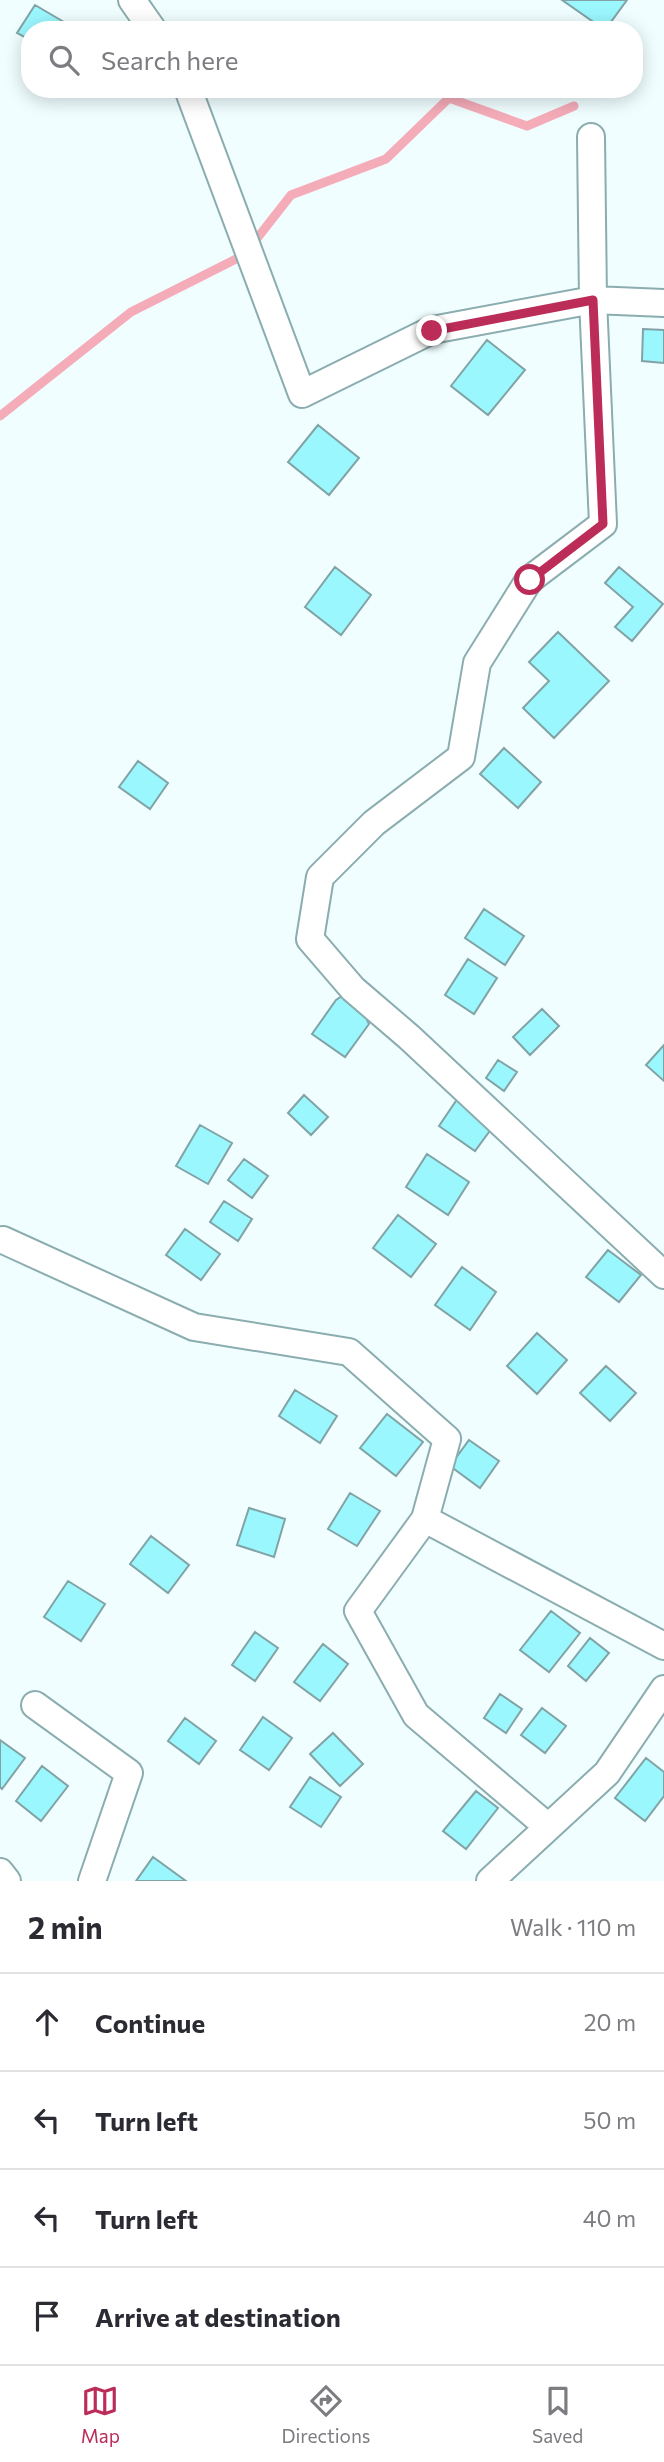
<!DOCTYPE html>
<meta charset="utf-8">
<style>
:root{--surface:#fff;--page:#f7f7f7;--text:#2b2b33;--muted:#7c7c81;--line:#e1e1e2;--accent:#bb2c59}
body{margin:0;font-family:Commissioner,sans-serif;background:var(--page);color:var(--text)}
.stop{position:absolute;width:21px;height:21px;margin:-16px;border:5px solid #bb2c59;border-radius:50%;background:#fff}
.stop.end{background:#bb2c59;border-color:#fff;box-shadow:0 2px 7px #0008}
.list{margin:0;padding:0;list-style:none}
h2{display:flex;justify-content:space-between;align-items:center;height:91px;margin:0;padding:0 28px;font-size:30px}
h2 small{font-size:23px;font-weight:400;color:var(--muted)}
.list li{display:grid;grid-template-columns:46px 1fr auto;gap:21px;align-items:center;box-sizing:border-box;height:98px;padding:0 28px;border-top:2px solid var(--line)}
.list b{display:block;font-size:26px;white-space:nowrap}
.list em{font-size:23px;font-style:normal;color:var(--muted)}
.icon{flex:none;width:38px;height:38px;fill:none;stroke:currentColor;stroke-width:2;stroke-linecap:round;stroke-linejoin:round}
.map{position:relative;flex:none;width:664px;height:1881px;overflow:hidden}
.search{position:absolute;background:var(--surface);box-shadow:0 4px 18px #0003;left:21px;right:21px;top:21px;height:77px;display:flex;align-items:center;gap:18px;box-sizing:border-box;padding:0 24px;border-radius:28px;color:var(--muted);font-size:26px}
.sheet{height:483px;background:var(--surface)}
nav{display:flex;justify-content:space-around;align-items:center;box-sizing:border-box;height:98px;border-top:2px solid var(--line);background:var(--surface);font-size:19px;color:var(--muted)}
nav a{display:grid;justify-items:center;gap:4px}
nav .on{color:var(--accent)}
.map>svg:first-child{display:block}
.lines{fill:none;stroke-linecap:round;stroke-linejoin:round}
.stream{stroke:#f5acb9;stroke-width:9}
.building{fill:#9bf7fe;stroke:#81a3a5;stroke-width:2}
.minor-casing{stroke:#8badaf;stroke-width:30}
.minor{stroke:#fff;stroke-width:26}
.route{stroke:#bb2c59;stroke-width:9}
</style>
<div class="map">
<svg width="664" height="1881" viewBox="0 0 664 1881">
<rect width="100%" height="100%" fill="#f0feff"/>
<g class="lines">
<path class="stream" d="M 0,416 L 131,312 L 244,255 L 291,195 L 386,159 L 449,98 L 527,126 L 574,106"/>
</g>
<path class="building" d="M 562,0 L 627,0 L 605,30 Z
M 35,5 L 64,22 L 59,30 L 30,30 L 30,40 L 17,33 Z
M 643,329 L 664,330 L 664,363 L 642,361 Z
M 487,340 L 525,370 L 488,415 L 451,386 Z
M 318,425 L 359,458 L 329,495 L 288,462 Z
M 335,567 L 371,595 L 341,635 L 305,607 Z
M 619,567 L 663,604 L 632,641 L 615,627 L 633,607 L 605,583 Z
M 558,632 L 609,681 L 554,738 L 523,708 L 549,681 L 529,662 Z
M 504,748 L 541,782 L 518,808 L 480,774 Z
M 138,761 L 168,783 L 150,809 L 119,787 Z
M 484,909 L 524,936 L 505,965 L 465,938 Z
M 468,959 L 497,978 L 474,1014 L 445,995 Z
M 353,989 L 369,1024 L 345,1057 L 312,1034 L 336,1000 Z
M 542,1009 L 559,1026 L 530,1055 L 513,1037 Z
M 664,1045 L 664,1081 L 646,1065 Z
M 498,1060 L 517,1072 L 504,1091 L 486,1078 Z
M 304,1095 L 328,1117 L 311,1135 L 288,1113 Z
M 460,1095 L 497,1121 L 475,1151 L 439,1126 Z
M 200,1125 L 232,1143 L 208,1184 L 176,1166 Z
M 427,1154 L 469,1182 L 448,1215 L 406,1187 Z
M 244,1159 L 268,1176 L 252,1198 L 228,1180 Z
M 224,1201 L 252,1219 L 238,1241 L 210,1222 Z
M 398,1215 L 436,1244 L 411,1277 L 373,1248 Z
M 185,1229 L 220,1254 L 201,1280 L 166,1255 Z
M 608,1250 L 641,1275 L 619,1302 L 586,1277 Z
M 462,1267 L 496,1292 L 470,1330 L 435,1305 Z
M 537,1333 L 567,1360 L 537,1394 L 507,1366 Z
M 606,1366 L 636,1393 L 610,1421 L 580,1393 Z
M 295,1390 L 337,1416 L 320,1443 L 279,1416 Z
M 387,1414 L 423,1442 L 396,1476 L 360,1448 Z
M 469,1440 L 499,1461 L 480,1488 L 450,1466 Z
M 350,1493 L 380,1511 L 357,1546 L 328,1529 Z
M 249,1508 L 285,1519 L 274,1557 L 237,1545 Z
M 151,1536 L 189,1565 L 168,1593 L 130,1564 Z
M 68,1581 L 105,1604 L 81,1641 L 44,1617 Z
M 551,1611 L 580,1633 L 549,1672 L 520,1650 Z
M 255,1632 L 278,1648 L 255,1681 L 232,1665 Z
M 590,1638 L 609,1653 L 586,1681 L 568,1666 Z
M 323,1644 L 348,1664 L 320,1701 L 294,1682 Z
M 500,1694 L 522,1709 L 506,1733 L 484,1718 Z
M 542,1708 L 566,1726 L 545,1753 L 521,1735 Z
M 263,1717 L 292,1738 L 269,1770 L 240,1750 Z
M 185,1718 L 216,1741 L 199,1764 L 168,1741 Z
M 333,1733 L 363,1764 L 340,1786 L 310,1754 Z
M 0,1740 L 25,1758 L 2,1789 L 0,1787 Z
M 646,1758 L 664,1772 L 664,1796 L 645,1821 L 615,1798 Z
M 42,1766 L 68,1786 L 41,1821 L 16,1801 Z
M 310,1777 L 341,1797 L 321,1827 L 290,1807 Z
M 476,1791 L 498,1808 L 466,1849 L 443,1831 Z
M 153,1857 L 186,1881 L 136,1881 Z"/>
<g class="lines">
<g class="minor-casing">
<path id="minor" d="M 132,0 L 153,30
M 188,89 L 302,394 L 432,330 L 593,300 L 664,303
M 591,137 L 593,300 L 603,524 L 529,580 L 477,663 L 461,757 L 374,823 L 320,877 L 310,939 L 353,989 L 409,1037 L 664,1275
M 3,1240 L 194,1327 L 349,1352 L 447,1439 L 425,1519 L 664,1646
M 425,1519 L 358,1611 L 416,1715 L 548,1827
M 35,1705 L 129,1773 L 92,1881
M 0,1872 L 7,1881
M 490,1881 L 607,1773 L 664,1689"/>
</g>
<use href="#minor" class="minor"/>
</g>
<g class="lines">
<path class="route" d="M 432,331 L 593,300 L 603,524 L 530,580"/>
</g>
</svg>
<div class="stop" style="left:530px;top:580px"></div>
<div class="stop end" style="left:432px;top:331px"></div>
<div class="search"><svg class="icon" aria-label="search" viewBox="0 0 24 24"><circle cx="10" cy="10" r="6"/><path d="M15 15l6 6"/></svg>Search here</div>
</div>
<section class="sheet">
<h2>2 min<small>Walk · 110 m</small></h2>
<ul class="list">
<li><svg class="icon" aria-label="ahead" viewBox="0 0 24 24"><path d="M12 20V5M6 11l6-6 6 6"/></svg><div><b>Continue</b></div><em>20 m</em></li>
<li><svg class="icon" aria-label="left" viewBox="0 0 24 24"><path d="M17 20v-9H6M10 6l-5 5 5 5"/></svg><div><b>Turn left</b></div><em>50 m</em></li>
<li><svg class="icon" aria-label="left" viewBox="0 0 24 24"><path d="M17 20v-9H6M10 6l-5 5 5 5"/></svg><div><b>Turn left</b></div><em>40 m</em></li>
<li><svg class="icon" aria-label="arrive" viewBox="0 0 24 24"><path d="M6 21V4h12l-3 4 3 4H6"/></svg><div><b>Arrive at destination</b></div></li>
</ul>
</section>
<nav>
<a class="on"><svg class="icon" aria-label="map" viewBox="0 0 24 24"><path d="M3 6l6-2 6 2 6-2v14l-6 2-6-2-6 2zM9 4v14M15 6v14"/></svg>Map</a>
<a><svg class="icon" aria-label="directions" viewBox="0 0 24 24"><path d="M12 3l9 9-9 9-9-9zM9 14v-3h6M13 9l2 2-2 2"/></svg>Directions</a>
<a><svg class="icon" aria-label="saved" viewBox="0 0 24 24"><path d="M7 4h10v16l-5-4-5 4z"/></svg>Saved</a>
</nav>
